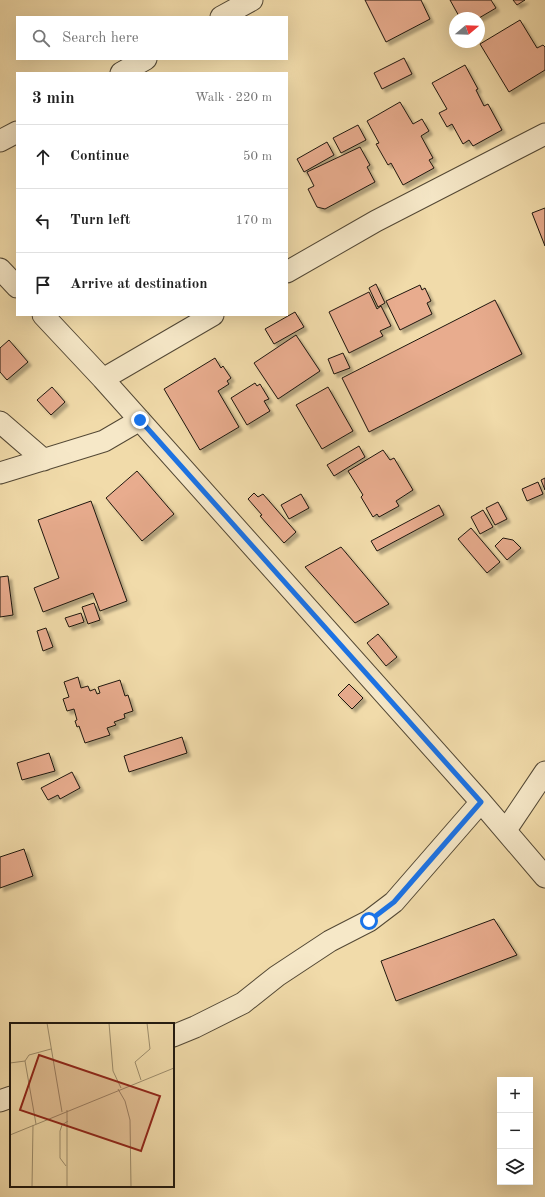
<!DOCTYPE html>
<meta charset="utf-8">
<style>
:root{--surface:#fff;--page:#f6f6f6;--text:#222;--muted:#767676;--line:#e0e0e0}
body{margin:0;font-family:"Old Standard TT",serif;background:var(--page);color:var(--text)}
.controls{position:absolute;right:12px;bottom:12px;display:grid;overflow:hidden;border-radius:0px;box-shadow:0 4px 16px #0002}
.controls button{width:36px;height:36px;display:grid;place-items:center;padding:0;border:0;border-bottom:1px solid var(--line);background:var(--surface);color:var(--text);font:20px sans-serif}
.compass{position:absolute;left:449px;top:12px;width:36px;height:36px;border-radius:50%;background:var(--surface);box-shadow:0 4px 16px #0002;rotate:71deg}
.stop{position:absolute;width:12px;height:12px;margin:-9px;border:3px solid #1a73e8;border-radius:50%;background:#fff}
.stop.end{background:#1a73e8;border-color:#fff;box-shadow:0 1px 4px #0008}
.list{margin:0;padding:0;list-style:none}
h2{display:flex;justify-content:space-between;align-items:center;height:52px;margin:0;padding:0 16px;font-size:17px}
h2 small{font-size:13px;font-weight:400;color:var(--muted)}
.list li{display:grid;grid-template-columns:26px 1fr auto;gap:12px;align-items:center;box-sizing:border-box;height:64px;padding:0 16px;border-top:1px solid var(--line)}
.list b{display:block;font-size:15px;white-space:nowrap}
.list em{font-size:13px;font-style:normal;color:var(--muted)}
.icon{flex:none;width:22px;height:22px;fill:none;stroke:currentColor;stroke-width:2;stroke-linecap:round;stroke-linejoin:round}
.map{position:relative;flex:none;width:545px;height:1197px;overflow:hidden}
.search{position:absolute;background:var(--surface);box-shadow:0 4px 16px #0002;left:16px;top:16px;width:272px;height:44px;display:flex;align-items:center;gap:10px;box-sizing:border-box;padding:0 14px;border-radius:0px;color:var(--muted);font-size:15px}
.panel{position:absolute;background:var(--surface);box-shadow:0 4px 16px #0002;left:16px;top:72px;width:272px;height:244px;border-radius:0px}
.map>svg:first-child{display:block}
.building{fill:#e8ac8e;stroke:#1e170e;filter:url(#shadow)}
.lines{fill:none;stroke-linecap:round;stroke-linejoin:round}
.minor-casing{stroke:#534835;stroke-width:23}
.minor{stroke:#f6e8c8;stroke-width:21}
.route{stroke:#1a73e8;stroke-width:5}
.inset-road{fill:none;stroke:#9d8d6c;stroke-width:1}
.view{fill:#8f2418;fill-opacity:0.15;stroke:#8f2418;stroke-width:2}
.inset-edge{fill:none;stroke:#1e170e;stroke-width:2}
</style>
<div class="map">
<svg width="545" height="1197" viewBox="0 0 545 1197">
<defs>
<filter id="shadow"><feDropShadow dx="3.5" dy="3.5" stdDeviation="1" flood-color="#0004"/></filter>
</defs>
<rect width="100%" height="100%" fill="#f1dbaa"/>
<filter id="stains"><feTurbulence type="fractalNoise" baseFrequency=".005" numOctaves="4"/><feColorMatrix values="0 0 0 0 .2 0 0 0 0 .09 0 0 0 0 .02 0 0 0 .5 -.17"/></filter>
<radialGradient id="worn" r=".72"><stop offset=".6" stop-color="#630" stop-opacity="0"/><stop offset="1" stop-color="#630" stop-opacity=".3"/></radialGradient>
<path class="building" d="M 365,0 L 421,0 L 430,19 L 386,42 Z
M 450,0 L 491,0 L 496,8 L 479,18 L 460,18 Z
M 513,0 L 525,0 L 517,5 Z
M 520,20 L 537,48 L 543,45 L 545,47 L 545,70 L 509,92 L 480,44 Z
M 404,58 L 412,74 L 382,89 L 374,73 Z
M 465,65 L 478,89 L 476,90 L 484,106 L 488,104 L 502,130 L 473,146 L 469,140 L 463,144 L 452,124 L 447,127 L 439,113 L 447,109 L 432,83 Z
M 400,102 L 413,124 L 422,119 L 429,131 L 421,136 L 433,158 L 429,160 L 434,168 L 403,185 L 391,163 L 388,165 L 376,144 L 379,143 L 367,121 Z
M 358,125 L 366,140 L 341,153 L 333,138 Z
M 327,142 L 334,155 L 304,172 L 297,159 Z
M 360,147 L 370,165 L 367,167 L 375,182 L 325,209 L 317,207 L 308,189 L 314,186 L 307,172 Z
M 545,208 L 545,246 L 532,213 Z
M 376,284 L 385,303 L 378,307 L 369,288 Z
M 420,285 L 422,290 L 425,288 L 431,301 L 427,303 L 432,314 L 400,330 L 386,301 Z
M 369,292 L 377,309 L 381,306 L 391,326 L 380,331 L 383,336 L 349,353 L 329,312 Z
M 495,300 L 522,354 L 369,432 L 342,378 Z
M 295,312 L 304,327 L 274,344 L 265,329 Z
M 296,335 L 320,371 L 278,399 L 254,363 Z
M 9,340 L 28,362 L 7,380 L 0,372 L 0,348 Z
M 343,353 L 350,368 L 334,374 L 328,359 Z
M 215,358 L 221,368 L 223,366 L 231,378 L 227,381 L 229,384 L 218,391 L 239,427 L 200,450 L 164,389 Z
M 255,383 L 257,386 L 260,384 L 269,399 L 264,401 L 270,411 L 247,425 L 231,398 Z
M 52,387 L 65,402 L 51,415 L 37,400 Z
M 328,387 L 353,431 L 322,449 L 296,405 Z
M 359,446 L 365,457 L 334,476 L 327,465 Z
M 383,450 L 390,460 L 394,458 L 413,490 L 396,501 L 399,506 L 379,517 L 377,514 L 373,517 L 361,497 L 363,495 L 348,471 Z
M 137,471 L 174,514 L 142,541 L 106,498 Z
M 545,478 L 545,490 L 541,480 Z
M 538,482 L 543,494 L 527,501 L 522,489 Z
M 254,493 L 258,497 L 263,494 L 296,532 L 284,543 L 260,516 L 262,515 L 248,499 Z
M 301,494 L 309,508 L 289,519 L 281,505 Z
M 91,501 L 127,601 L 100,611 L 93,593 L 43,612 L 34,588 L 59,578 L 38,520 Z
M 498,502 L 507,519 L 495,525 L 486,508 Z
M 439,505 L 444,515 L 377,551 L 371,541 Z
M 483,510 L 493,527 L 480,534 L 471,517 Z
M 471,528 L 500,562 L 487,573 L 458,539 Z
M 503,538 L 513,540 L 521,548 L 507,560 L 495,546 Z
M 341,547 L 389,604 L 355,623 L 305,567 Z
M 8,576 L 13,615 L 0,617 L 0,577 Z
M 94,603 L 100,620 L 88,624 L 82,607 Z
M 81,613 L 84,622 L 69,627 L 65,618 Z
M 46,628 L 53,647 L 43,651 L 37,631 Z
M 378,634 L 397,657 L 386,666 L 367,643 Z
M 78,677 L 81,688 L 88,686 L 90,691 L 95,689 L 97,694 L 100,693 L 98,687 L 120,680 L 125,696 L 128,695 L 133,711 L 124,714 L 125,718 L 114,722 L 116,725 L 107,728 L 110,735 L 85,743 L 79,726 L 77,727 L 75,721 L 77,720 L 74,709 L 67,711 L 63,699 L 69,697 L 64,682 Z
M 349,684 L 363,698 L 352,709 L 338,695 Z
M 182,737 L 187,753 L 129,772 L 124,756 Z
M 49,753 L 55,771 L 22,780 L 17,763 Z
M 72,772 L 80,788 L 60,799 L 58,795 L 48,800 L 41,788 Z
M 24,849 L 33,876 L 0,888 L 0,857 Z
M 494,919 L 517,955 L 396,1001 L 381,961 Z"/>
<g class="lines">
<g class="minor-casing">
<path id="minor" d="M 221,17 L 252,0
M 121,73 L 146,59
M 0,141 L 17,132
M 0,269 L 17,287
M 287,272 L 376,221 L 545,134
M 43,315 L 103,379 L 481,802 L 545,877
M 103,379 L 213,315
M 0,422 L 44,460
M 0,473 L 104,441 L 140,420
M 506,830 L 545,772
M 173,1036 L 195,1027 L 243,1003 L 277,976 L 330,941 L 369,921 L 394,902 L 481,802
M 0,1101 L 11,1097"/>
</g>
<use href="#minor" class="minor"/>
</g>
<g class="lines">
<path class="route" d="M 140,420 L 481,802 L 394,902 L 369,921"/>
</g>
<g transform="translate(10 1023)">
<rect width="164" height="164" fill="#f1dbaa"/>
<path class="inset-road" d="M 37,0 L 52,89M 99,0 L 103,48 L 111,65M 0,40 L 15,38M 131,57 L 125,39 L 140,26 L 137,0M 108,66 L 115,78 L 120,97 L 121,164M 26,101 L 15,38 L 19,32 L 41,26M 0,112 L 164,45M 56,143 L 50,135 L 50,108 L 52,102 L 58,98M 22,164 L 23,102M 57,164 L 57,87"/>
<path class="view" d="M 29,32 L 150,73 L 131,128 L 10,87 Z"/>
<rect width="164" height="164" class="inset-edge"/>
</g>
<rect width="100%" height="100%" filter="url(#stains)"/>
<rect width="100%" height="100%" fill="url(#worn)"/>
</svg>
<div class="controls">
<button>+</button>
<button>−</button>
<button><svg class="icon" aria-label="layers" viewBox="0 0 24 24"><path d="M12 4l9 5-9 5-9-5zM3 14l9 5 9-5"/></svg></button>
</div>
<svg class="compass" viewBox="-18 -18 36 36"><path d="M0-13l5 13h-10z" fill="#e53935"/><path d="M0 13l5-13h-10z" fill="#767676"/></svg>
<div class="stop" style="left:369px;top:921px"></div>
<div class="stop end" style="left:140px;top:420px"></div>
<div class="search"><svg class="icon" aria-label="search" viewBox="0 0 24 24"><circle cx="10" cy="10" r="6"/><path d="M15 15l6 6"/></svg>Search here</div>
<section class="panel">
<h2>3 min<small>Walk · 220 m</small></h2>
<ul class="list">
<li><svg class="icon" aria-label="ahead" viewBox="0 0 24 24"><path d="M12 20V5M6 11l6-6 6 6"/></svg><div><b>Continue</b></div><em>50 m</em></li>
<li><svg class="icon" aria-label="left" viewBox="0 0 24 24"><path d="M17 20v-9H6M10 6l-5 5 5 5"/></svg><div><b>Turn left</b></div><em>170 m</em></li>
<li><svg class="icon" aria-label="arrive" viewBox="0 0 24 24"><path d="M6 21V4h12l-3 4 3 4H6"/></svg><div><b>Arrive at destination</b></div></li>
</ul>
</section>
</div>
